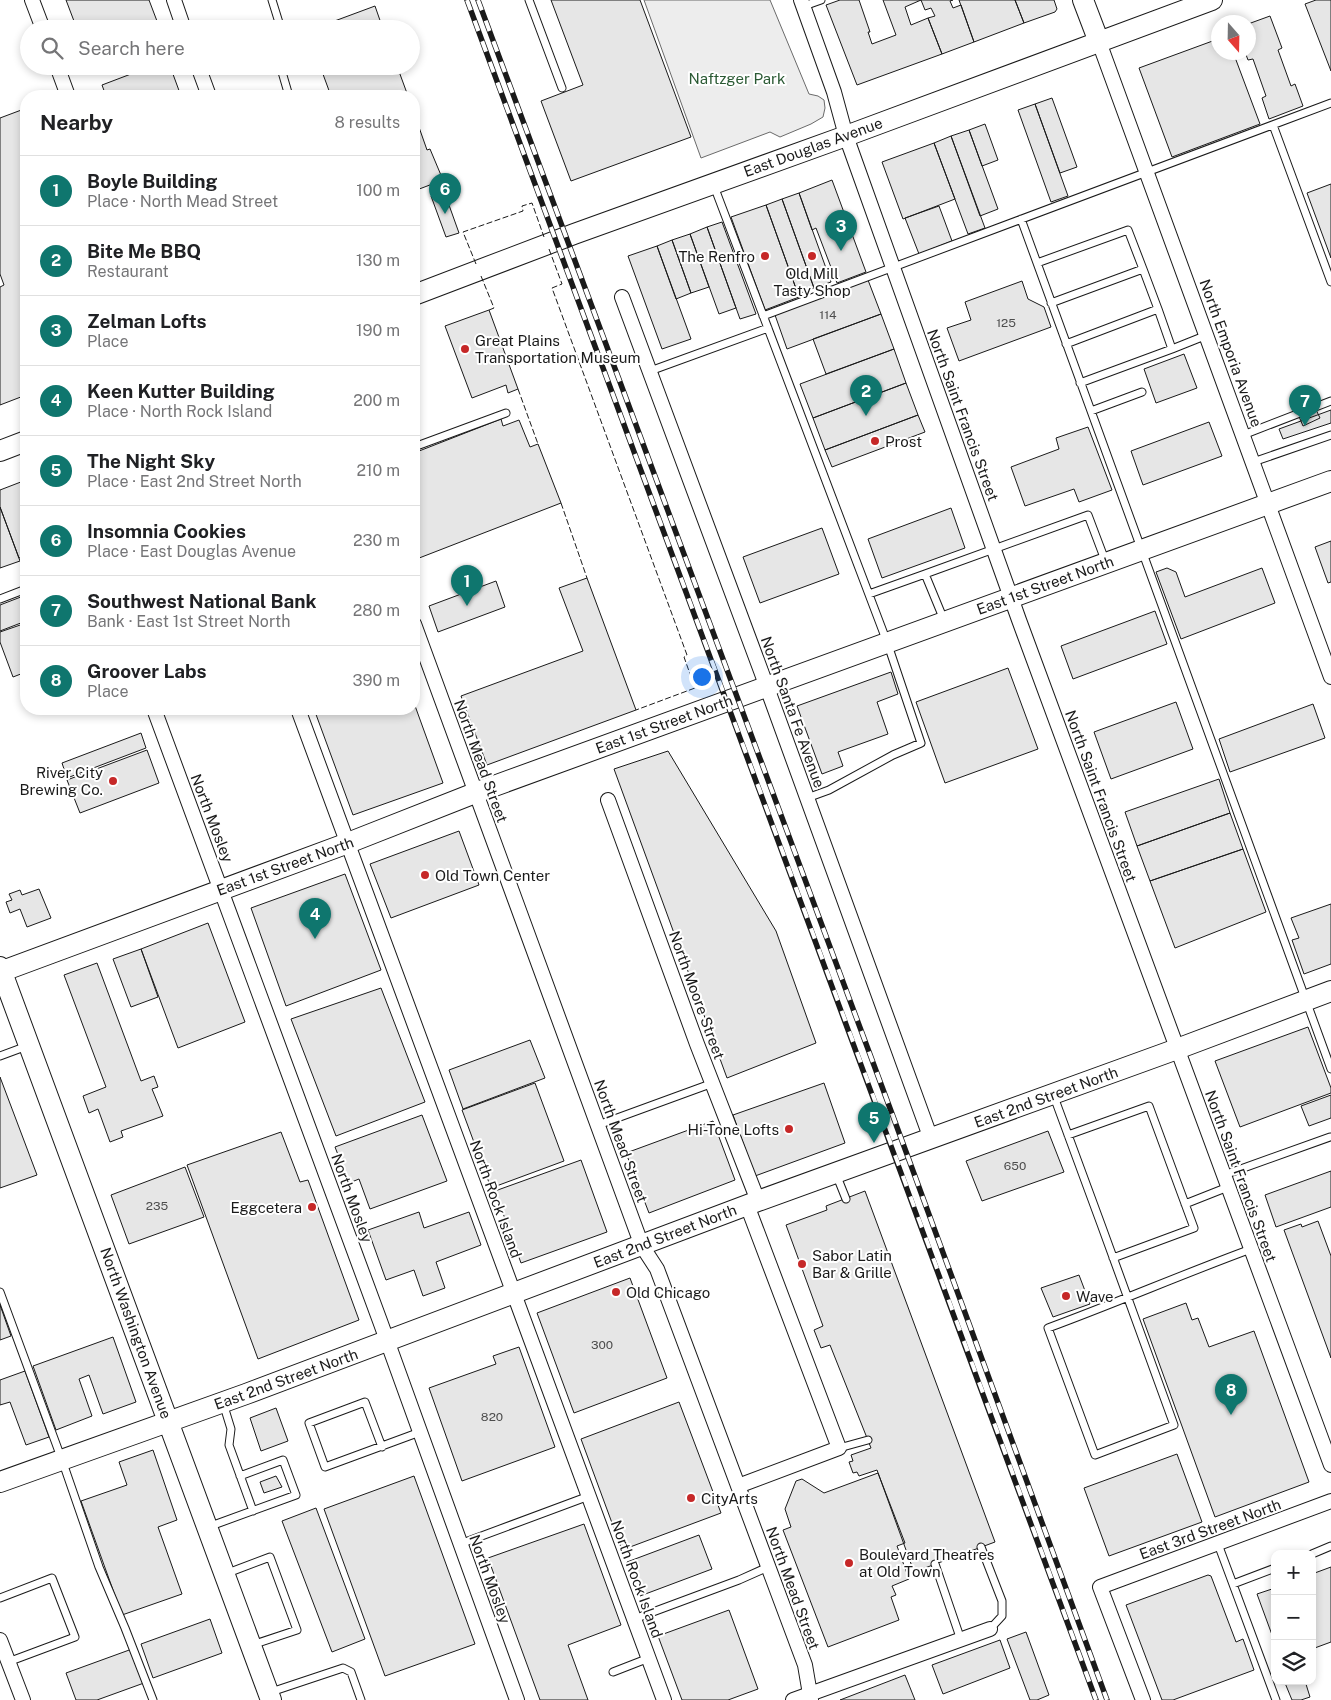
<!DOCTYPE html>
<meta charset="utf-8">
<style>
:root{--surface:#fff;--page:#f2f2f2;--text:#202124;--muted:#757577;--line:#e0e0e0;--accent:#0f766e}
body{margin:0;font-family:"Public Sans",sans-serif;background:var(--page);color:var(--text)}
.controls{position:absolute;right:15px;bottom:15px;display:grid;overflow:hidden;border-radius:10px;box-shadow:0 2px 8px #0003}
.controls button{width:45px;height:45px;display:grid;place-items:center;padding:0;border:0;border-bottom:1px solid var(--line);background:var(--surface);color:var(--text);font:25px sans-serif}
.compass{position:absolute;left:1211px;top:15px;width:45px;height:45px;border-radius:50%;background:var(--surface);box-shadow:0 2px 8px #0003;rotate:160deg}
.you{position:absolute;left:701px;top:676px;width:18px;height:18px;margin:-12px;border:4px solid #fff;border-radius:50%;background:#1a73e8;box-shadow:0 0 0 8px #1a73e833}
.badge{display:grid;place-items:center;width:32px;height:32px;border-radius:50%;background:var(--accent);color:#fff;font-size:16px;font-weight:700}
.pin{position:absolute;translate:-50% -41px;filter:drop-shadow(0 1px 2px #0008)}
.pin::after{content:'';position:absolute;top:26px;width:18px;height:15px;background:inherit;clip-path:polygon(0 0,100% 0,50% 100%)}
.list{margin:0;padding:0;list-style:none}
h2{display:flex;justify-content:space-between;align-items:center;height:65px;margin:0;padding:0 20px;font-size:21px}
h2 small{font-size:16px;font-weight:400;color:var(--muted)}
.list li{display:grid;grid-template-columns:32px 1fr auto;gap:15px;align-items:center;box-sizing:border-box;height:70px;padding:0 20px;border-top:1px solid var(--line)}
.list b{display:block;font-size:19px;white-space:nowrap}
.list p{margin:0;font-size:16px;white-space:nowrap;color:var(--muted)}
.list em{font-size:16px;font-style:normal;color:var(--muted)}
.icon{flex:none;width:28px;height:28px;fill:none;stroke:currentColor;stroke-width:2;stroke-linecap:round;stroke-linejoin:round}
.map{position:relative;flex:none;width:1331px;height:1700px;overflow:hidden}
.search{position:absolute;background:var(--surface);box-shadow:0 2px 8px #0003;left:20px;top:20px;width:400px;height:55px;display:flex;align-items:center;gap:12px;box-sizing:border-box;padding:0 18px;border-radius:28px;color:var(--muted);font-size:19px}
.panel{position:absolute;background:var(--surface);box-shadow:0 2px 8px #0003;left:20px;top:90px;width:400px;height:625px;border-radius:20px}
.map>svg:first-child{display:block}
.green{fill:#ededed;stroke:#6a6a6a}
.building{fill:#e6e6e6;stroke:#1a1a1a}
.lines{fill:none;stroke-linecap:round;stroke-linejoin:round}
.lane-casing{stroke:#1a1a1a;stroke-width:9}
.street-casing{stroke:#1a1a1a;stroke-width:16}
.secondary-casing{stroke:#1a1a1a;stroke-width:22}
.lane{stroke:#fff;stroke-width:7}
.street{stroke:#fff;stroke-width:14}
.secondary{stroke:#fff;stroke-width:20}
.rail-casing{stroke:#1a1a1a;stroke-width:5.5}
.rail{stroke:#fff;stroke-width:4;stroke-dasharray:11;stroke-linecap:butt}
.fence{stroke:#1a1a1a;stroke-width:1;stroke-dasharray:6 2.5;stroke-linecap:butt}
.poi-dot{fill:#c62828;stroke:#fff;stroke-width:2}
.labels{text-anchor:middle;dominant-baseline:central;stroke-width:4;stroke-linejoin:round;paint-order:stroke}
.number-label{font-size:12px;fill:#4d4d4d}
.park-label{font-size:15px;fill:#2b5a34;stroke:#fff}
.street-label{font-size:15px;fill:#1a1a1a;stroke:#fff}
.poi-label{font-size:15px;fill:#1a1a1a;stroke:#fff;text-anchor:start}
</style>
<div class="map">
<svg width="1331" height="1700" viewBox="0 0 1331 1700">
<rect width="100%" height="100%" fill="#fff"/>
<path class="green" d="M 644,0 L 770,0 L 809,94 L 818,96 L 824,100 L 825,108 L 823,117 L 811,124 L 780,137 L 770,132 L 701,158 Z"/>
<path class="building" d="M 66,0 L 149,0 L 160,29 L 77,29 Z
M 551,0 L 640,0 L 691,137 L 571,181 L 541,101 L 583,85 Z
M 840,0 L 859,0 L 870,32 L 868,32 L 872,44 L 896,35 L 883,0 L 921,0 L 905,7 L 911,25 L 928,18 L 942,54 L 857,85 L 826,5 Z
M 921,0 L 953,0 L 950,1 L 953,8 L 961,5 L 974,42 L 942,54 L 928,18 L 935,16 L 931,8 L 925,10 Z
M 959,0 L 1015,0 L 1024,23 L 974,42 Z
M 1015,0 L 1054,0 L 1057,9 L 1055,12 L 1024,23 Z
M 1316,0 L 1331,0 L 1331,71 L 1305,4 Z
M 375,6 L 383,29 L 313,29 Z
M 1270,16 L 1282,48 L 1278,50 L 1291,86 L 1295,84 L 1303,106 L 1269,119 L 1262,98 L 1266,96 L 1253,59 L 1248,60 L 1245,52 L 1248,52 L 1248,24 Z
M 1218,39 L 1218,52 L 1233,52 L 1260,124 L 1172,157 L 1139,68 Z
M 90,66 L 109,66 L 92,72 Z
M 152,66 L 170,66 L 181,96 L 106,96 L 102,85 Z
M 320,66 L 397,66 L 408,96 L 331,96 Z
M 1052,98 L 1077,167 L 1060,173 L 1035,104 Z
M 1035,104 L 1068,196 L 1051,202 L 1018,110 Z
M 24,109 L 26,113 L 26,395 L 0,405 L 0,287 L 4,285 L 0,274 L 0,118 Z
M 414,113 L 427,150 L 430,149 L 443,180 L 414,191 Z
M 985,124 L 998,160 L 982,166 L 969,130 Z
M 969,130 L 998,209 L 980,216 L 951,136 Z
M 951,136 L 985,228 L 968,234 L 934,143 Z
M 934,143 L 955,199 L 903,219 L 882,162 Z
M 832,180 L 866,272 L 837,283 L 816,228 L 812,230 L 799,193 Z
M 1331,184 L 1331,258 L 1307,193 Z
M 444,191 L 459,233 L 446,237 L 431,196 Z
M 799,193 L 831,282 L 814,288 L 782,199 Z
M 782,199 L 814,288 L 798,294 L 766,205 Z
M 766,205 L 799,297 L 765,310 L 731,217 Z
M 939,206 L 952,241 L 919,254 L 905,218 Z
M 722,222 L 756,314 L 740,319 L 707,227 Z
M 707,227 L 736,308 L 719,314 L 690,234 Z
M 690,234 L 709,287 L 691,293 L 672,240 Z
M 672,240 L 691,293 L 676,299 L 657,246 Z
M 657,246 L 691,339 L 662,349 L 628,256 Z
M 868,280 L 881,314 L 787,349 L 775,315 Z
M 1022,281 L 1028,299 L 1044,307 L 1051,327 L 959,361 L 947,328 L 971,320 L 965,302 Z
M 489,310 L 518,389 L 508,393 L 506,385 L 472,398 L 445,326 Z
M 881,314 L 894,349 L 826,374 L 813,339 Z
M 894,349 L 906,383 L 813,418 L 800,384 Z
M 1184,354 L 1197,388 L 1156,403 L 1144,369 Z
M 906,383 L 918,415 L 825,450 L 813,418 Z
M 1309,395 L 1320,418 L 1303,426 L 1293,402 Z
M 1331,410 L 1331,423 L 1283,439 L 1279,429 Z
M 918,415 L 925,432 L 832,467 L 825,450 Z
M 501,419 L 503,426 L 519,420 L 530,447 L 538,444 L 561,503 L 414,560 L 414,453 Z
M 1209,422 L 1222,456 L 1143,485 L 1131,451 Z
M 1088,427 L 1112,490 L 1079,502 L 1074,489 L 1025,506 L 1011,467 L 1059,449 L 1056,438 Z
M 26,480 L 26,556 L 19,558 L 0,507 L 0,490 Z
M 0,507 L 20,561 L 0,568 Z
M 951,508 L 965,548 L 882,578 L 868,539 Z
M 822,528 L 839,574 L 760,603 L 743,557 Z
M 1331,541 L 1331,582 L 1328,583 L 1315,547 Z
M 1167,568 L 1176,572 L 1185,597 L 1262,568 L 1275,603 L 1181,639 L 1156,572 Z
M 587,578 L 636,710 L 487,765 L 461,696 L 583,651 L 559,588 Z
M 496,581 L 505,607 L 438,632 L 429,606 Z
M 26,595 L 26,621 L 0,631 L 0,605 Z
M 1155,611 L 1167,644 L 1073,679 L 1061,646 Z
M 26,623 L 26,672 L 13,677 L 0,642 L 0,632 Z
M 1008,668 L 1038,749 L 945,783 L 916,702 Z
M 891,672 L 898,694 L 877,702 L 888,734 L 838,752 L 843,766 L 822,774 L 797,706 Z
M 1176,702 L 1193,749 L 1111,779 L 1094,732 Z
M 414,703 L 443,783 L 353,815 L 314,709 L 414,709 Z
M 1313,704 L 1325,738 L 1230,772 L 1219,739 Z
M 141,733 L 146,748 L 67,778 L 62,763 Z
M 147,750 L 159,783 L 80,813 L 67,780 Z
M 668,751 L 776,931 L 816,1043 L 727,1078 L 614,769 Z
M 1219,779 L 1230,813 L 1137,846 L 1125,812 Z
M 1230,813 L 1243,849 L 1150,881 L 1137,846 Z
M 459,831 L 479,885 L 391,918 L 370,864 Z
M 1243,849 L 1266,912 L 1175,948 L 1150,881 Z
M 345,874 L 381,970 L 286,1006 L 251,908 Z
M 39,889 L 51,918 L 27,927 L 20,909 L 10,913 L 6,902 L 12,900 L 9,894 L 20,890 L 22,895 Z
M 1331,904 L 1331,964 L 1304,974 L 1292,940 L 1299,938 L 1291,918 Z
M 208,923 L 245,1022 L 178,1048 L 141,949 Z
M 141,949 L 158,997 L 131,1007 L 113,959 Z
M 97,963 L 141,1081 L 154,1076 L 158,1087 L 152,1089 L 163,1116 L 121,1131 L 123,1137 L 110,1142 L 98,1109 L 89,1113 L 83,1096 L 106,1087 L 64,975 Z
M 381,988 L 425,1102 L 336,1136 L 291,1019 Z
M 1308,1027 L 1331,1088 L 1331,1093 L 1240,1127 L 1215,1061 Z
M 530,1040 L 545,1078 L 463,1109 L 449,1070 Z
M 0,1077 L 37,1175 L 0,1188 Z
M 535,1083 L 564,1161 L 491,1188 L 462,1110 Z
M 824,1083 L 845,1143 L 755,1176 L 733,1115 Z
M 1331,1095 L 1331,1118 L 1309,1126 L 1301,1106 Z
M 422,1115 L 447,1181 L 370,1209 L 359,1179 L 349,1183 L 335,1147 Z
M 713,1121 L 735,1180 L 649,1213 L 626,1153 Z
M 1048,1131 L 1064,1172 L 982,1201 L 966,1161 Z
M 281,1132 L 300,1182 L 308,1180 L 359,1320 L 258,1359 L 187,1165 Z
M 581,1160 L 607,1232 L 521,1263 L 495,1191 Z
M 185,1167 L 204,1217 L 129,1244 L 111,1195 Z
M 1331,1171 L 1331,1207 L 1276,1227 L 1265,1195 Z
M 865,1191 L 995,1542 L 914,1572 L 877,1470 L 859,1476 L 857,1472 L 853,1473 L 849,1462 L 853,1461 L 851,1455 L 871,1448 L 830,1345 L 821,1348 L 814,1330 L 823,1326 L 786,1225 L 827,1210 L 826,1206 Z
M 419,1212 L 424,1228 L 469,1212 L 481,1245 L 436,1262 L 445,1288 L 423,1296 L 414,1270 L 386,1280 L 368,1230 Z
M 1318,1221 L 1331,1256 L 1331,1358 L 1284,1230 L 1301,1224 L 1302,1227 Z
M 1079,1275 L 1090,1304 L 1053,1317 L 1041,1288 Z
M 630,1278 L 667,1378 L 574,1413 L 537,1313 Z
M 1186,1303 L 1192,1320 L 1198,1318 L 1209,1347 L 1254,1331 L 1309,1482 L 1215,1517 L 1143,1319 Z
M 0,1305 L 11,1336 L 0,1340 Z
M 113,1337 L 136,1402 L 103,1414 L 89,1375 L 79,1379 L 92,1416 L 56,1430 L 33,1366 Z
M 519,1347 L 555,1447 L 462,1481 L 429,1388 L 496,1364 L 493,1356 Z
M 25,1371 L 49,1437 L 26,1445 L 10,1402 L 0,1405 L 0,1380 Z
M 679,1402 L 721,1513 L 622,1550 L 581,1439 Z
M 276,1408 L 288,1441 L 261,1451 L 250,1418 Z
M 153,1450 L 177,1520 L 158,1527 L 182,1594 L 122,1615 L 81,1501 L 127,1485 L 119,1462 Z
M 1177,1454 L 1202,1522 L 1109,1556 L 1084,1488 Z
M 878,1473 L 905,1543 L 897,1546 L 909,1579 L 892,1586 L 896,1595 L 891,1597 L 899,1620 L 828,1647 L 783,1530 L 791,1527 L 785,1509 L 796,1481 L 802,1479 L 824,1493 Z
M 276,1476 L 282,1487 L 264,1493 L 260,1482 Z
M 414,1476 L 475,1644 L 385,1676 L 324,1509 Z
M 316,1508 L 365,1639 L 332,1652 L 282,1521 Z
M 584,1524 L 621,1625 L 568,1645 L 588,1700 L 540,1700 L 488,1558 Z
M 699,1535 L 712,1569 L 640,1596 L 627,1562 Z
M 1331,1567 L 1331,1642 L 1312,1649 L 1312,1574 Z
M 1208,1575 L 1211,1576 L 1236,1642 L 1243,1639 L 1254,1670 L 1173,1700 L 1162,1700 L 1126,1605 Z
M 1275,1588 L 1275,1643 L 1257,1594 Z
M 729,1610 L 758,1689 L 728,1700 L 682,1700 L 658,1636 Z
M 210,1619 L 222,1653 L 153,1678 L 141,1644 Z
M 1026,1632 L 1049,1695 L 1037,1700 L 1030,1700 L 1007,1639 Z
M 1000,1640 L 1010,1668 L 943,1694 L 932,1665 Z
M 132,1649 L 144,1683 L 97,1700 L 76,1700 L 66,1673 Z
M 905,1675 L 915,1700 L 840,1700 Z
M 1290,1681 L 1305,1681 L 1310,1697 L 1301,1700 L 1292,1700 L 1285,1683 Z"/>
<g class="lines">
<g class="lane-casing">
<path id="lane" d="M 272,0 L 281,29
M 529,0 L 562,88
M 804,6 L 821,0
M 282,66 L 282,72 L 289,96
M 1273,125 L 1331,282
M 714,186 L 887,642 L 921,743 L 893,755 L 829,790 L 807,798
M 1021,219 L 1331,1069
M 1037,263 L 1128,230 L 1143,269
M 1051,303 L 1143,269 L 1158,309 L 1066,344
M 763,316 L 1331,103
M 1172,349 L 1207,335
M 650,371 L 768,328
M 1080,383 L 1172,349 L 1158,309
M 1091,411 L 1142,392
M 1243,435 L 1331,401
M 414,447 L 506,413
M 1253,462 L 1331,435
M 869,594 L 925,574
M 0,599 L 26,589
M 944,620 L 925,574 L 1088,515 L 1105,560
M 0,1056 L 27,1046
M 1053,1094 C 1094,1204 1134,1315 1174,1425 L 1095,1455 L 1048,1328 C 1116,1303 1183,1274 1251,1249
M 598,1125 L 713,1083
M 1068,1135 L 1149,1106 L 1194,1228 L 1113,1258
M 836,1174 L 846,1199
M 1224,1175 L 1330,1137
M 1185,1204 L 1228,1187
M 0,1292 L 62,1460 L 99,1567 L 125,1628 L 153,1700
M 223,1403 L 231,1429 L 229,1445 L 253,1511
M 382,1447 L 365,1402 L 309,1423 L 325,1467 L 420,1432
M 839,1448 L 868,1440
M 208,1527 L 296,1495 L 283,1460 L 240,1476
M 460,1544 L 589,1496
M 1218,1544 L 1276,1700
M 981,1547 L 1002,1601 L 1002,1616 L 990,1629
M 1312,1554 L 1331,1546
M 935,1564 L 961,1640
M 225,1574 L 270,1557 L 297,1630 L 252,1645
M 1233,1584 L 1275,1568
M 0,1598 L 52,1578 L 75,1637 L 8,1662
M 634,1619 L 739,1580 L 768,1567
M 613,1672 L 649,1658
M 271,1692 L 343,1668 L 351,1672 L 361,1700"/>
</g>
<g class="street-casing">
<path id="street" d="M 32,0 L 43,29
M 174,0 L 184,29
M 801,0 L 834,92 L 846,136 L 1019,620 L 1331,1465
M 1099,42 L 1331,677
M 57,66 L 68,96
M 198,66 L 209,96
M 622,297 L 761,671 L 931,1139
M 414,624 L 642,1246 L 657,1269 L 805,1665 L 811,1700
M 154,709 L 380,1321 L 517,1700
M 298,709 L 664,1700
M 608,800 L 697,1044 L 758,1201
M 738,1486 L 839,1448 L 747,1205
M 0,1640 L 23,1700
M 793,1700 L 990,1629
M 1143,1700 L 1100,1587 L 1331,1501"/>
</g>
<g class="secondary-casing">
<path id="secondary" d="M 1083,0 L 1099,42
M 414,295 L 574,234 L 846,136 L 1212,0
M 0,451 L 26,441
M 0,967 L 271,1700
M 0,972 L 348,843 L 475,793 L 1331,481
M 0,1482 L 246,1394 L 758,1201 L 1177,1049 L 1331,991"/>
</g>
<use href="#lane" class="lane"/>
<use href="#street" class="street"/>
<use href="#secondary" class="secondary"/>
<g class="rail-casing">
<path id="rail" d="M 467,0 C 676,567 888,1133 1096,1700
M 478,0 L 894,1119 L 1107,1700"/>
</g>
<use href="#rail" class="rail"/>
<path class="fence" d="M 549,249 L 562,284 L 552,288 L 687,655 L 684,657 L 695,688 L 636,710
M 476,264 L 463,232 L 523,211 L 522,206 L 532,203 L 544,237
M 481,276 L 494,308 L 489,310
M 518,389 L 538,444
M 561,503 L 587,578"/>
</g>
<g class="poi-dot">
<circle cx="765" cy="256" r="5"/>
<circle cx="812" cy="256" r="5"/>
<circle cx="465" cy="349" r="5"/>
<circle cx="875" cy="441" r="5"/>
<circle cx="113" cy="781" r="5"/>
<circle cx="425" cy="875" r="5"/>
<circle cx="789" cy="1129" r="5"/>
<circle cx="312" cy="1207" r="5"/>
<circle cx="802" cy="1264" r="5"/>
<circle cx="616" cy="1292" r="5"/>
<circle cx="1066" cy="1296" r="5"/>
<circle cx="691" cy="1498" r="5"/>
<circle cx="849" cy="1563" r="5"/>
</g>
<g class="labels">
<g class="number-label">
<text x="828" y="315">114</text>
<text x="1006" y="323">125</text>
<text x="1015" y="1166">650</text>
<text x="157" y="1206">235</text>
<text x="602" y="1345">300</text>
<text x="492" y="1417">820</text>
</g>
<g class="park-label">
<text x="737" y="78">Naftzger Park</text>
</g>
<g class="street-label">
<text transform="translate(813 147) rotate(-20)">East Douglas Avenue</text>
<text transform="translate(1231 353) rotate(70)">North Emporia Avenue</text>
<text transform="translate(963 415) rotate(70)">North Saint Francis Street</text>
<text transform="translate(1045 585) rotate(-20)">East 1st Street North</text>
<text transform="translate(793 712) rotate(70)">North Santa Fe Avenue</text>
<text transform="translate(664 724) rotate(-20)">East 1st Street North</text>
<text transform="translate(481 761) rotate(70)">North Mead Street</text>
<text transform="translate(1101 796) rotate(70)">North Saint Francis Street</text>
<text transform="translate(212 818) rotate(69)">North Mosley</text>
<text transform="translate(285 866) rotate(-20)">East 1st Street North</text>
<text transform="translate(697 995) rotate(70)">North Moore Street</text>
<text transform="translate(1046 1097) rotate(-20)">East 2nd Street North</text>
<text transform="translate(621 1141) rotate(70)">North Mead Street</text>
<text transform="translate(1241 1176) rotate(70)">North Saint Francis Street</text>
<text transform="translate(352 1198) rotate(70)">North Mosley</text>
<text transform="translate(496 1199) rotate(70)">North Rock Island</text>
<text transform="translate(665 1236) rotate(-21)">East 2nd Street North</text>
<text transform="translate(136 1333) rotate(70)">North Washington Avenue</text>
<text transform="translate(286 1379) rotate(-20)">East 2nd Street North</text>
<text transform="translate(1210 1529) rotate(-20)">East 3rd Street North</text>
<text transform="translate(490 1579) rotate(70)">North Mosley</text>
<text transform="translate(637 1579) rotate(70)">North Rock Island</text>
<text transform="translate(793 1588) rotate(70)">North Mead Street</text>
</g>
<g class="poi-label">
<text x="755" y="256" text-anchor="end">The Renfro</text>
<text x="812" y="273" text-anchor="middle">Old Mill<tspan x="812" dy="17">Tasty Shop</tspan></text>
<text x="475" y="340">Great Plains<tspan x="475" dy="17">Transportation Museum</tspan></text>
<text x="885" y="441">Prost</text>
<text x="103" y="772" text-anchor="end">River City<tspan x="103" dy="17">Brewing Co.</tspan></text>
<text x="435" y="875">Old Town Center</text>
<text x="779" y="1129" text-anchor="end">Hi-Tone Lofts</text>
<text x="302" y="1207" text-anchor="end">Eggcetera</text>
<text x="812" y="1255">Sabor Latin<tspan x="812" dy="17">Bar &amp; Grille</tspan></text>
<text x="626" y="1292">Old Chicago</text>
<text x="1076" y="1296">Wave</text>
<text x="701" y="1498">CityArts</text>
<text x="859" y="1554">Boulevard Theatres<tspan x="859" dy="17">at Old Town</tspan></text>
</g>
</g>
</svg>
<div class="controls">
<button>+</button>
<button>−</button>
<button><svg class="icon" aria-label="layers" viewBox="0 0 24 24"><path d="M12 4l9 5-9 5-9-5zM3 14l9 5 9-5"/></svg></button>
</div>
<svg class="compass" viewBox="-18 -18 36 36"><path d="M0-13l5 13h-10z" fill="#e53935"/><path d="M0 13l5-13h-10z" fill="#757577"/></svg>
<div class="you"></div>
<div class="pin badge" style="left:467px;top:606px">1</div>
<div class="pin badge" style="left:866px;top:416px">2</div>
<div class="pin badge" style="left:841px;top:251px">3</div>
<div class="pin badge" style="left:315px;top:939px">4</div>
<div class="pin badge" style="left:874px;top:1143px">5</div>
<div class="pin badge" style="left:445px;top:214px">6</div>
<div class="pin badge" style="left:1305px;top:426px">7</div>
<div class="pin badge" style="left:1231px;top:1415px">8</div>
<div class="search"><svg class="icon" aria-label="search" viewBox="0 0 24 24"><circle cx="10" cy="10" r="6"/><path d="M15 15l6 6"/></svg>Search here</div>
<section class="panel">
<h2>Nearby<small>8 results</small></h2>
<ul class="list">
<li><span class="badge">1</span><div><b>Boyle Building</b><p>Place · North Mead Street</p></div><em>100 m</em></li>
<li><span class="badge">2</span><div><b>Bite Me BBQ</b><p>Restaurant</p></div><em>130 m</em></li>
<li><span class="badge">3</span><div><b>Zelman Lofts</b><p>Place</p></div><em>190 m</em></li>
<li><span class="badge">4</span><div><b>Keen Kutter Building</b><p>Place · North Rock Island</p></div><em>200 m</em></li>
<li><span class="badge">5</span><div><b>The Night Sky</b><p>Place · East 2nd Street North</p></div><em>210 m</em></li>
<li><span class="badge">6</span><div><b>Insomnia Cookies</b><p>Place · East Douglas Avenue</p></div><em>230 m</em></li>
<li><span class="badge">7</span><div><b>Southwest National Bank</b><p>Bank · East 1st Street North</p></div><em>280 m</em></li>
<li><span class="badge">8</span><div><b>Groover Labs</b><p>Place</p></div><em>390 m</em></li>
</ul>
</section>
</div>
